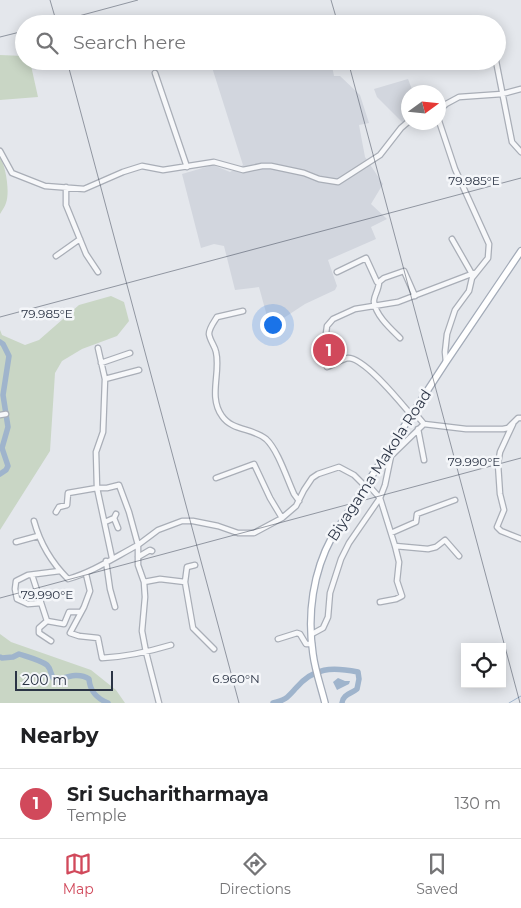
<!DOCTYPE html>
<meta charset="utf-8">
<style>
:root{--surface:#fff;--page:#f2f2f2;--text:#202124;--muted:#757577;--line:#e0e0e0;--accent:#d1495b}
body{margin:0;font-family:Montserrat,sans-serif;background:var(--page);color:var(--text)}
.controls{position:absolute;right:15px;bottom:15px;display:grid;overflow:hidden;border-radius:0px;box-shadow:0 2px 12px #0003}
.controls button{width:45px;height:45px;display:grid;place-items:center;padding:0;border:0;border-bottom:1px solid var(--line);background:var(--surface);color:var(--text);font:25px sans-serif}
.compass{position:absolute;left:401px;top:85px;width:45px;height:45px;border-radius:50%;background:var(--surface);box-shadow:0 2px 12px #0003;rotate:75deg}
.scale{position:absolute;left:15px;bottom:12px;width:98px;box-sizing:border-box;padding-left:5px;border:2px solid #2b3445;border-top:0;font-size:14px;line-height:18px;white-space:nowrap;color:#2b3445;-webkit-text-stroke:4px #f4f6f9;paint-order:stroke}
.you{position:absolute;left:272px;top:324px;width:18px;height:18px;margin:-12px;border:4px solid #fff;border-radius:50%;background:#1a73e8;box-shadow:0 0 0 8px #1a73e833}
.badge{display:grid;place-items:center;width:32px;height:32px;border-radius:50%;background:var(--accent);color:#fff;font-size:16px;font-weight:700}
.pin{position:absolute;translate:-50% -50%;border:2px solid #fff;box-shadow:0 1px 5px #0006}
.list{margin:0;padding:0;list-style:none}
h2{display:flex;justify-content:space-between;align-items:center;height:65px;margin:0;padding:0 20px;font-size:21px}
h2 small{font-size:16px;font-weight:400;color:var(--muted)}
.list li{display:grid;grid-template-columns:32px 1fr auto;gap:15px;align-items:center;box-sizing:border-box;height:70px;padding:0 20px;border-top:1px solid var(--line)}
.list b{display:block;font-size:19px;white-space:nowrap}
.list p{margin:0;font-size:16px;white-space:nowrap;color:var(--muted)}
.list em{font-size:16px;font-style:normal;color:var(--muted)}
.icon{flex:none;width:28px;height:28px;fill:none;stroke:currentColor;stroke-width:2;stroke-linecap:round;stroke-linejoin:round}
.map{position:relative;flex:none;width:521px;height:703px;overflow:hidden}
.search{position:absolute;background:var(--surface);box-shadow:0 2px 12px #0003;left:15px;right:15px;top:15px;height:55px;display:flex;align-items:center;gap:12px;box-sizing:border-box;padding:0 18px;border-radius:28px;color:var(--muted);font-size:19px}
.sheet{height:135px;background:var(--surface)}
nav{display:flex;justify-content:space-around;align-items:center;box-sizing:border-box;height:70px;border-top:1px solid var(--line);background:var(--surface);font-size:14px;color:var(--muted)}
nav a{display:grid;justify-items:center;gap:2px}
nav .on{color:var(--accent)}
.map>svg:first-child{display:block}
.built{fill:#d2d6de}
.green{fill:#c9d6c5}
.water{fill:#9fb4cc}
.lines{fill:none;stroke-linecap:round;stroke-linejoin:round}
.stream{stroke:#9fb4cc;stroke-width:1}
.river{stroke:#9fb4cc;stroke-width:5.5}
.minor-casing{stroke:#a9aeb7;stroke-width:7}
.major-casing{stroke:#a3abb8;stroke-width:8}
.minor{stroke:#f7f8fa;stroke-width:4.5}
.major{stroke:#fff;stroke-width:5.5}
.ticks{fill:none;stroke:#2b3445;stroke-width:1;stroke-opacity:0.45}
.labels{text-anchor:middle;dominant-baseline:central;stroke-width:5;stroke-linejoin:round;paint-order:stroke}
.street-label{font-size:15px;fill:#2b3445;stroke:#f4f6f9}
.ticks-label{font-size:12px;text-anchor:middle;fill:#2b3445;stroke:#f4f6f9;stroke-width:5;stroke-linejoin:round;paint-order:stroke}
</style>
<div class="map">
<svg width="521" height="703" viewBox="0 0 521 703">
<rect width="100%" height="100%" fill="#e4e7ec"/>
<path class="built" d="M 210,61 L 331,61 L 334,76 L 340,76 L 360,95 L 369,123 L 359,125 L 365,157 L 383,184 L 371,204 L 387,219 L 371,227 L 376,239 L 328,260 L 337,286 L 335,290 L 305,304 L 270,327 L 259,287 L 235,290 L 224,246 L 214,244 L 201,248 L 182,174 L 213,165 L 230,172 L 243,165 Z
M 408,79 L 413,92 L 408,92 L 408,121 L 404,124 L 377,97 L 374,89 Z"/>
<path class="green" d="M 0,55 L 24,56 L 24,61 L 30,61 L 38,97 L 0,100 Z
M 0,157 C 6,167 10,192 6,203 C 5,207 2,210 0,214 Z
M 111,296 L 124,302 L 129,321 L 117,336 L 82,349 L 62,361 L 55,373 L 50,451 L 0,530 L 0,330 L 2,335 L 25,345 L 39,340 L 79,305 Z
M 0,634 L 11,642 L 91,670 L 116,690 L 125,703 L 0,703 Z"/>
<path class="water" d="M 338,678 L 345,681 L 350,681 L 349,684 L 337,690 L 333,682 Z"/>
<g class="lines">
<path class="stream" d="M 509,703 L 521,696"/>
<path class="river" d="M 0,342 L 3,344 L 9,356 L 3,395 L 8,427 L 2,448 L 8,466 L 6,470 L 0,474
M 0,657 L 2,658 L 13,657 L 19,654 C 28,657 40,660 47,665 C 52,670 50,676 55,680 C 67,677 79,672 89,679 C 90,691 96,698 108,703
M 273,703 C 286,700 287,698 296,688 C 314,667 332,667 358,672 L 359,679 L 357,689 C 351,694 343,694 342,703"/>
<g class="minor-casing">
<path id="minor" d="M 496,61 L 512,142 L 521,152
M 155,73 L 187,167
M 438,111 L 446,104 L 459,97 L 502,94 L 521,89
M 438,118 L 455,169 L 489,244 L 488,258 L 472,278 L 469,291 L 455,310 L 447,334 L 445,352 L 446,362
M 0,151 L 12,173 L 45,186 L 84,189 L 123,172 L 142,166 L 163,170 L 214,162 L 243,170 L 262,166 L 271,166 L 304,173 L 319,179 L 338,182 L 380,155 L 401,128 L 408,122
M 66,187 L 66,205 L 86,254 L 98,272
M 452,239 L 472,274
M 56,256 L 80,239
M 337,272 L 366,258 L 377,282 L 379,282 L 384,278 L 404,271 L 415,296
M 379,282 C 379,290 373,297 374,302 C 376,316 391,329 400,338
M 243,311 L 217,317 C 214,322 209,328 209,334 C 210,341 215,346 216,352 C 221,372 208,397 222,416 C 232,431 253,428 266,439 C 278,450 287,479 294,494 L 299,501
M 324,348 L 327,326 L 333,319 L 355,309 L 398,302 L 474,273
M 101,363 L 130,353
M 327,367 C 333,365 342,359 348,358 C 365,358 401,403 412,416
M 105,379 L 139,370
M 414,412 L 424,424 L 466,429 L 503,429 L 508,428 L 518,418 L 521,418
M 0,415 L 6,414
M 513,424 L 500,452 L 498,464 L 500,494 L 504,510 L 497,527 L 501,531 L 521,539
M 418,429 L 424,460
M 389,455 L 391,456 L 424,424
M 216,478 L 254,464 L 270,498 L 282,518
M 56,512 L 59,507 L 67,505 L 68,493 L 97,488 L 112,558
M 114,518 L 118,528
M 34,521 C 40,543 52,563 68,579 C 93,572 115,557 138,545 L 129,512 L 119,485 L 107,488 L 97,488 L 96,452 L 103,432 L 105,379 L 98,348
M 105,522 L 114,518 L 116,514
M 391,533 L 416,522 L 417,514 L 455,500
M 16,542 L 38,536
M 395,546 L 428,549 L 436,547 L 445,540 L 459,556
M 138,557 L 150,550 L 152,551
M 106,561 L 110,589 L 115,607
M 86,574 L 90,591 L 84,607 L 70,633 L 79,636 L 98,638 L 102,658 C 124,657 151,651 171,645
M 32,575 L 47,621
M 144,582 L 160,579 L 185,582 L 193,628 L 214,649
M 185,582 L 187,567 L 195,565
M 41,603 L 28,604 L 17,599 L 15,589 L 16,581 L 28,575 L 60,571
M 47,621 L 64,624 L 69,612 L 81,612
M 47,621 L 39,628 L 39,633 L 51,641
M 312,634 L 323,628 L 328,617 L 330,593 L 341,559 L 349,543 L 380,498 L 385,485 L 391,456
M 278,639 L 297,633 L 300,634 L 306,644 L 312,644
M 159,703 L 146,652 L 142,631 L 145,597 L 144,582 L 138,565 L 138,545 L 158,530 L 182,521 L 193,521 L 218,526 L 238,533 L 254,533 L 282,518 L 296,506 L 304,490 L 312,478 L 318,474 L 339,467 L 354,475 L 365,486 L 370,487 L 380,498 L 395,546 L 399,562 L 397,581 L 402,596 L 396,599 L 380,602"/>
</g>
<g class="major-casing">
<path id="major" d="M 325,703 C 321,687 315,670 313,654 C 307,614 313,572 332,537 L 446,362 L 521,251"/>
</g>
<use href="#minor" class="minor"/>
<use href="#major" class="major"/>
</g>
<path class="ticks" d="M 50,0 L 57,24M 331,0 L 338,24M 49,24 L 138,0M 0,37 L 24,31M 67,61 L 239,703M 348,61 L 520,703M 0,317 L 521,178M 0,598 L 521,458"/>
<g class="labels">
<g class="street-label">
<text transform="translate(379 465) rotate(-57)">Biyagama Makola Road</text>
</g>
</g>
<g class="ticks-label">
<text x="474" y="185">79.985°E</text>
<text x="47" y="318">79.985°E</text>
<text x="474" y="466">79.990°E</text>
<text x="47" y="599">79.990°E</text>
<text x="236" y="683">6.960°N</text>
</g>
</svg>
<div class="controls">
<button><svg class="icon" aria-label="locate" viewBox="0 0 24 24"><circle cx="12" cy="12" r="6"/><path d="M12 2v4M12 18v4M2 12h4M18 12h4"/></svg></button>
</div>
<svg class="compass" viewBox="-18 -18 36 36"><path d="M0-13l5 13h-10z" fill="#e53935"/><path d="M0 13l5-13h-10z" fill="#757577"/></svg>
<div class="scale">200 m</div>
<div class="you"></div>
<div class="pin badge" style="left:329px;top:350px">1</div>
<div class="search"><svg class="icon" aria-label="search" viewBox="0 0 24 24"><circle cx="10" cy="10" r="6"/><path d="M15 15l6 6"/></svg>Search here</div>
</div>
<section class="sheet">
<h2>Nearby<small></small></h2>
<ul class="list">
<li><span class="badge">1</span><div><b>Sri Sucharitharmaya</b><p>Temple</p></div><em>130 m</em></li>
</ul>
</section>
<nav>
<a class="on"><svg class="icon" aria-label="map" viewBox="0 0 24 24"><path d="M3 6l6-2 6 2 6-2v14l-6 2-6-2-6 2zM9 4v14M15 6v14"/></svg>Map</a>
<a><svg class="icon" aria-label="directions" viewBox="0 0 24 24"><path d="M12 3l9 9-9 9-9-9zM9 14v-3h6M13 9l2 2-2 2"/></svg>Directions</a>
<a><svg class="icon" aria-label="saved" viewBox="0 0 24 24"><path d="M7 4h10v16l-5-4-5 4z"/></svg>Saved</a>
</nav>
